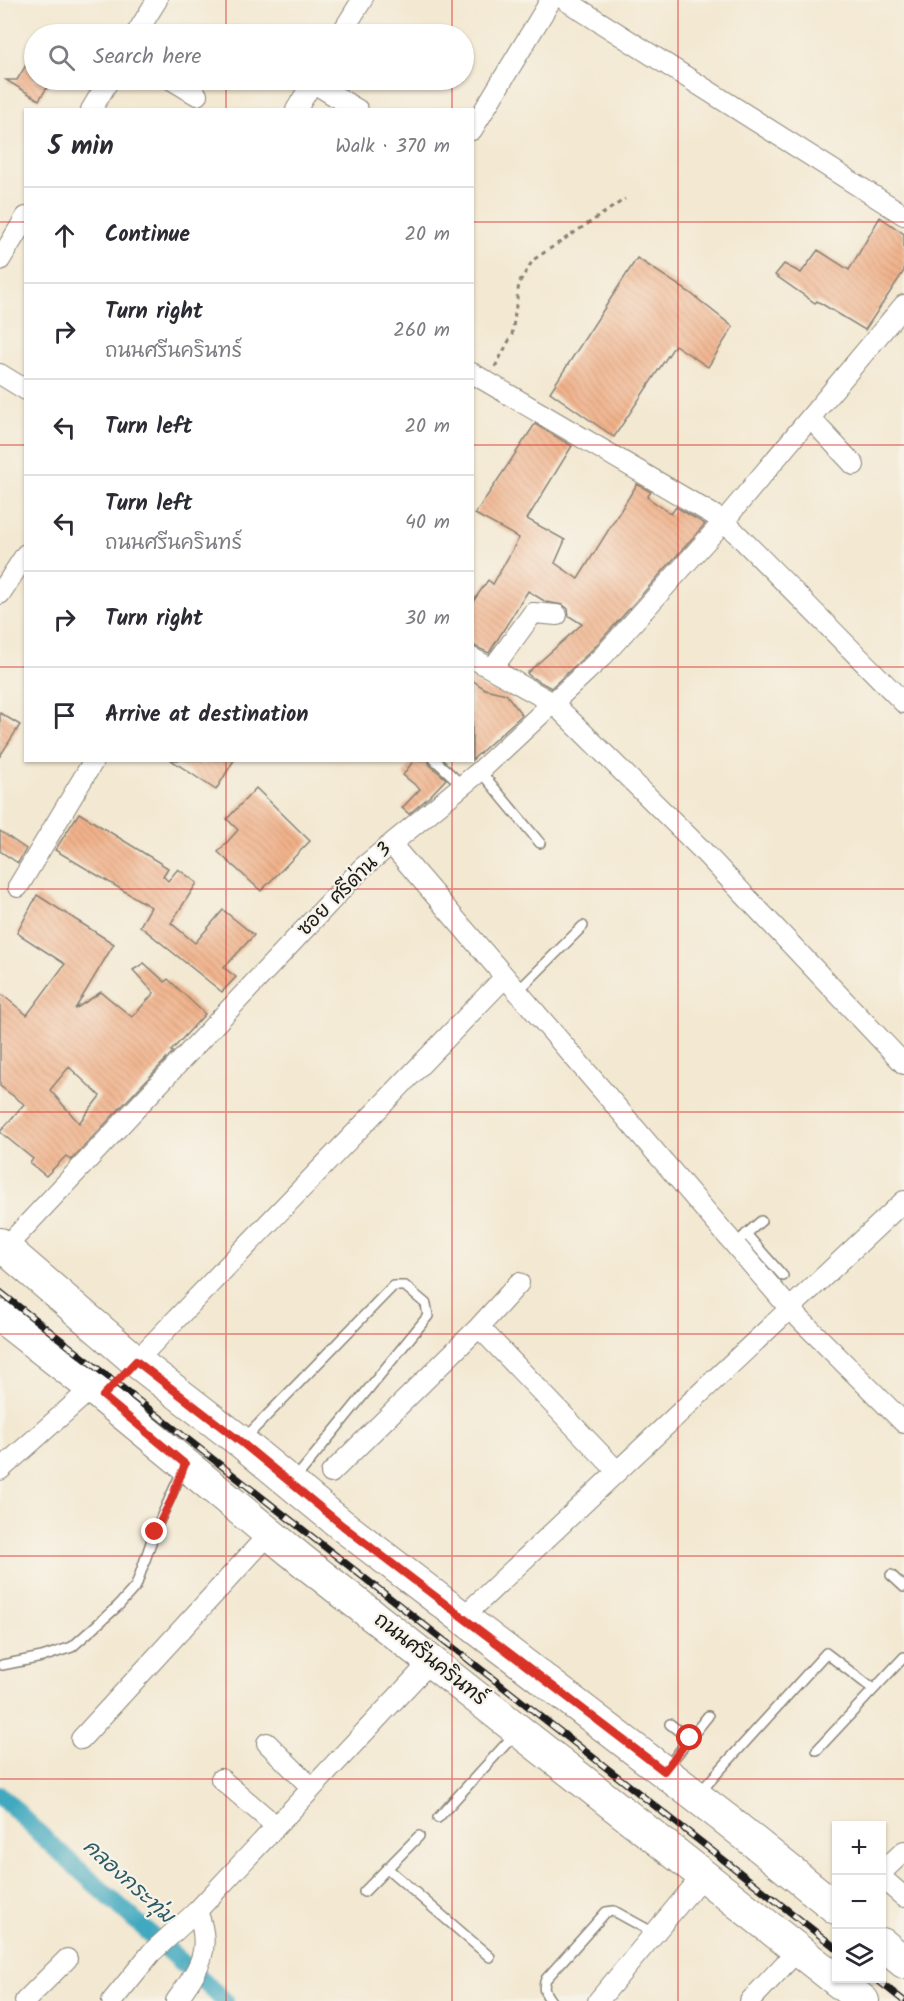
<!DOCTYPE html>
<meta charset="utf-8">
<style>
:root{--surface:#fff;--page:#f2f2f3;--text:#2b2b33;--muted:#7c7c81;--line:#e1e1e2}
body{margin:0;font-family:Kalam,"Playpen Sans Thai",sans-serif;background:var(--page);color:var(--text)}
.controls{position:absolute;right:18px;bottom:18px;display:grid;overflow:hidden;border-radius:0px;box-shadow:0 2px 4px #0004}
.controls button{width:54px;height:54px;display:grid;place-items:center;padding:0;border:0;border-bottom:2px solid var(--line);background:var(--surface);color:var(--text);font:30px sans-serif}
.stop{position:absolute;width:18px;height:18px;margin:-14px;border:4px solid #d93025;border-radius:50%;background:#fff}
.stop.end{background:#d93025;border-color:#fff;box-shadow:0 2px 6px #0008}
.list{margin:0;padding:0;list-style:none}
h2{display:flex;justify-content:space-between;align-items:center;height:78px;margin:0;padding:0 24px;font-size:26px}
h2 small{font-size:20px;font-weight:400;color:var(--muted)}
.list li{display:grid;grid-template-columns:39px 1fr auto;gap:18px;align-items:center;box-sizing:border-box;height:96px;padding:0 24px;border-top:2px solid var(--line)}
.list b{display:block;font-size:22px;white-space:nowrap}
.list p{margin:0;font-size:20px;white-space:nowrap;color:var(--muted)}
.list em{font-size:20px;font-style:normal;color:var(--muted)}
.icon{flex:none;width:33px;height:33px;fill:none;stroke:currentColor;stroke-width:2;stroke-linecap:round;stroke-linejoin:round}
.map{position:relative;flex:none;width:904px;height:2001px;overflow:hidden}
.search{position:absolute;background:var(--surface);box-shadow:0 2px 4px #0004;left:24px;top:24px;width:450px;height:66px;display:flex;align-items:center;gap:15px;box-sizing:border-box;padding:0 21px;border-radius:33px;color:var(--muted);font-size:22px}
.panel{position:absolute;background:var(--surface);box-shadow:0 2px 4px #0004;left:24px;top:108px;width:450px;height:654px;border-radius:0px}
.map>svg:first-child{display:block}
.lines{fill:none;stroke-linecap:round;stroke-linejoin:round}
.canal{stroke:#3fa9bf;stroke-width:18}
.building{fill:url(#building-back-hatch);fill-rule:evenodd}
.service-casing{stroke:#888276;stroke-width:12}
.minor-casing{stroke:#888276;stroke-width:22}
.primary-casing{stroke:#888276;stroke-width:34}
.path{stroke:#888276;stroke-width:3;stroke-dasharray:4.5 4.5;stroke-linecap:butt}
.service{stroke:#fff;stroke-width:9}
.minor{stroke:#fff;stroke-width:20}
.primary{stroke:#fff;stroke-width:32}
.rail-casing{stroke:#1c1c1c;stroke-width:7}
.rail{stroke:#f7f3e8;stroke-width:4.5;stroke-dasharray:14;stroke-linecap:butt}
.route{stroke:#d93025;stroke-width:8}
.grid{fill:none;stroke:#d62828;stroke-width:1.5;stroke-opacity:0.55}
.labels{text-anchor:middle;dominant-baseline:central;stroke-width:4.5;stroke-linejoin:round;paint-order:stroke}
.street-label{font-size:20px;fill:#1c1c1c;stroke:#f7f3e8}
.water-label{font-size:21px;font-style:italic;fill:#2c5b65;stroke:#f7f3e8}
</style>
<div class="map">
<svg width="904" height="2001" viewBox="0 0 904 2001">
<defs>
<pattern id="building-back-hatch" width="6" height="6" patternUnits="userSpaceOnUse" patternTransform="scale(1.5)"><rect width="6" height="6" fill="#f1b28b"/><path d="M-1 5l2 2M0 0l6 6M5-1l2 2" fill="none" stroke="#ce9877"/></pattern>
</defs>
<rect width="100%" height="100%" fill="#f7f3e8"/>
<filter id="ink" filterUnits="userSpaceOnUse"><feTurbulence type="fractalNoise" baseFrequency=".0167" numOctaves="2"/><feDisplacementMap in="SourceGraphic" scale="12" xChannelSelector="R" yChannelSelector="G"/><feConvolveMatrix kernelMatrix="1 2 1 2 8 2 1 2 1" color-interpolation-filters="sRGB"/></filter>
<filter id="wash" filterUnits="userSpaceOnUse"><feTurbulence type="fractalNoise" baseFrequency=".008" numOctaves="4" result="noise"/><feDisplacementMap in="SourceGraphic" scale="24" xChannelSelector="R" yChannelSelector="G"/><feGaussianBlur stdDeviation="1.35" result="paint"/><feColorMatrix in="noise" values="0 0 0 0 0 0 0 0 0 0 0 0 0 0 0 0 0 1.4 0 .05"/><feComposite in="paint" operator="in"/></filter>
<g filter="url(#wash)">
<rect width="100%" height="100%" fill="#f3e8d1"/>
<g class="lines">
<path class="canal" d="M 0,1795 L 47,1841 L 225,2001"/>
</g>
<g id="blocks">
<path class="building" d="M 34,52 L 34,80 L 52,80 L 39,100 L 6,80 L 17,80 Z
M 880,217 L 904,234 L 904,271 L 865,330 L 817,301 L 815,303 L 775,275 L 784,264 L 801,273 L 818,250 L 849,270 Z
M 637,258 L 689,292 L 733,327 L 708,367 L 675,345 L 614,437 L 550,392 Z
M 535,424 L 572,446 L 527,519 L 565,540 L 555,563 L 578,579 L 637,484 L 651,492 L 647,497 L 671,514 L 676,507 L 705,524 L 594,648 L 551,688 L 531,677 L 527,673 L 582,624 L 569,616 L 568,609 L 563,605 L 546,602 L 528,591 L 489,653 L 472,645 L 472,603 L 488,580 L 493,584 L 519,538 L 475,514 Z
M 472,680 L 485,689 L 506,694 L 522,715 L 472,760 Z
M 0,713 L 20,725 L 0,756 Z
M 171,760 L 234,760 L 216,790 Z
M 414,760 L 428,760 L 430,765 L 446,779 L 430,796 L 409,814 L 402,808 L 420,789 L 403,775 Z
M 256,788 L 310,841 L 261,891 L 218,852 L 238,830 L 227,819 Z
M 79,813 L 168,868 L 163,876 L 168,881 L 178,869 L 197,883 L 171,923 L 195,943 L 223,910 L 254,935 L 224,968 L 236,977 L 222,992 L 140,926 L 151,907 L 55,850 Z
M 0,831 L 26,849 L 18,863 L 0,851 Z
M 37,895 L 114,944 L 75,1009 L 101,992 L 132,1017 L 154,993 L 133,970 L 144,963 L 165,982 L 168,979 L 205,1014 L 171,1051 L 173,1052 L 71,1160 L 66,1156 L 46,1176 L 30,1163 L 33,1159 L 0,1132 L 24,1104 L 0,1086 L 0,993 L 27,1015 L 65,964 L 17,933 ZM 69,1067 L 100,1096 L 79,1123 L 50,1090 Z"/>
</g>
</g>
<g filter="url(#ink)">
<use href="#blocks" fill-opacity="0" stroke="#888276" stroke-width="1.5"/>
<g class="lines">
<g class="service-casing">
<path id="service" d="M 435,760 L 462,785
M 480,771 L 540,843
M 517,992 L 583,926
M 746,1234 L 783,1276
M 743,1237 L 761,1221
M 245,1438 L 393,1286 L 405,1286 L 426,1304 L 428,1316 L 295,1479
M 891,1575 L 904,1587
M 2,1665 L 42,1657 L 72,1647 L 118,1606 L 136,1586 L 155,1531 L 183,1469
M 670,1724 L 689,1739
M 817,1750 L 904,1657
M 667,1767 L 708,1716
M 700,1792 L 826,1653 L 873,1689
M 438,1818 L 515,1734
M 387,1868 L 490,1957
M 364,1892 L 419,1836
M 551,2001 C 545,1993 542,1989 546,1979 L 606,1912 L 614,1911 L 654,1933"/>
</g>
<g class="minor-casing">
<path id="minor" d="M 565,0 L 904,215
M 136,34 L 157,0
M 341,34 L 362,0
M 172,80 L 197,95
M 312,82 L 358,110
M 91,110 L 109,80
M 296,110 L 314,80
M 472,130 L 551,0
M 0,260 L 26,217
M 472,373 L 724,521 L 904,703
M 0,374 L 26,390
M 810,418 L 854,465
M 0,594 L 26,554
M 472,658 L 553,703 L 700,848 L 904,1064
M 492,669 L 533,613 L 557,615
M 391,844 L 790,1309 L 904,1423
M 18,887 L 94,760
M 5,1248 L 362,868 L 480,771 L 603,656 L 724,521 L 904,305
M 479,1327 L 617,1471
M 136,1361 L 505,977
M 0,1470 L 92,1388
M 331,1473 L 479,1327 L 519,1283
M 463,1617 L 904,1201
M 81,1739 L 270,1533
M 267,1743 L 312,1788
M 221,1779 L 276,1826
M 882,1872 L 904,1851
M 882,1878 L 904,1897
M 25,2001 L 67,1959
M 112,2001 L 151,1953 L 197,1911
M 176,2001 C 199,1969 213,1950 197,1911 L 432,1660
M 598,2001 L 704,1874
M 750,2001 L 798,1950"/>
</g>
<g class="primary-casing">
<path id="primary" d="M 0,1244 L 136,1361 L 241,1442 L 343,1526 L 727,1820 L 836,1908
M 0,1316 L 92,1388 L 303,1561 L 863,2001
M 882,1944 L 904,1962"/>
</g>
<path class="path" d="M 495,367 L 512,335 L 519,283 L 533,260 L 625,199"/>
<use href="#service" class="service"/>
<use href="#minor" class="minor"/>
<use href="#primary" class="primary"/>
<g class="rail-casing">
<path id="rail" d="M 0,1292 L 836,1948
M 875,1978 L 904,2001"/>
</g>
<use href="#rail" class="rail"/>
</g>
</g>
<g class="lines" filter="url(#ink)">
<path class="route" d="M 155,1532 L 171,1500 L 185,1464 L 103,1396 L 136,1361 L 241,1442 L 343,1526 L 664,1771 L 690,1738"/>
</g>
<path class="grid" d="M 226,0 L 226,34M 452,0 L 452,34M 678,0 L 678,2001M 226,80 L 226,110M 452,80 L 452,110M 0,222 L 26,222M 472,222 L 904,222M 0,445 L 26,445M 472,445 L 904,445M 0,667 L 26,667M 472,667 L 904,667M 226,760 L 226,2001M 452,760 L 452,2001M 0,889 L 904,889M 0,1112 L 904,1112M 0,1334 L 904,1334M 0,1556 L 904,1556M 0,1779 L 904,1779"/>
<g class="labels">
<g class="street-label">
<text transform="translate(345 890) rotate(-45)">ซอย ศรีด่าน 3</text>
<text transform="translate(430 1660) rotate(38)">ถนนศรีนครินทร์</text>
</g>
<g class="water-label">
<text transform="translate(128 1882) rotate(42)">คลองกระทุ่ม</text>
</g>
</g>
</svg>
<div class="controls">
<button>+</button>
<button>−</button>
<button><svg class="icon" aria-label="layers" viewBox="0 0 24 24"><path d="M12 4l9 5-9 5-9-5zM3 14l9 5 9-5"/></svg></button>
</div>
<div class="stop" style="left:690px;top:1738px"></div>
<div class="stop end" style="left:155px;top:1532px"></div>
<div class="search"><svg class="icon" aria-label="search" viewBox="0 0 24 24"><circle cx="10" cy="10" r="6"/><path d="M15 15l6 6"/></svg>Search here</div>
<section class="panel">
<h2>5 min<small>Walk · 370 m</small></h2>
<ul class="list">
<li><svg class="icon" aria-label="ahead" viewBox="0 0 24 24"><path d="M12 20V5M6 11l6-6 6 6"/></svg><div><b>Continue</b></div><em>20 m</em></li>
<li><svg class="icon" aria-label="right" viewBox="0 0 24 24"><path d="M7 20v-9h11M14 6l5 5-5 5"/></svg><div><b>Turn right</b><p>ถนนศรีนครินทร์</p></div><em>260 m</em></li>
<li><svg class="icon" aria-label="left" viewBox="0 0 24 24"><path d="M17 20v-9H6M10 6l-5 5 5 5"/></svg><div><b>Turn left</b></div><em>20 m</em></li>
<li><svg class="icon" aria-label="left" viewBox="0 0 24 24"><path d="M17 20v-9H6M10 6l-5 5 5 5"/></svg><div><b>Turn left</b><p>ถนนศรีนครินทร์</p></div><em>40 m</em></li>
<li><svg class="icon" aria-label="right" viewBox="0 0 24 24"><path d="M7 20v-9h11M14 6l5 5-5 5"/></svg><div><b>Turn right</b></div><em>30 m</em></li>
<li><svg class="icon" aria-label="arrive" viewBox="0 0 24 24"><path d="M6 21V4h12l-3 4 3 4H6"/></svg><div><b>Arrive at destination</b></div></li>
</ul>
</section>
</div>
